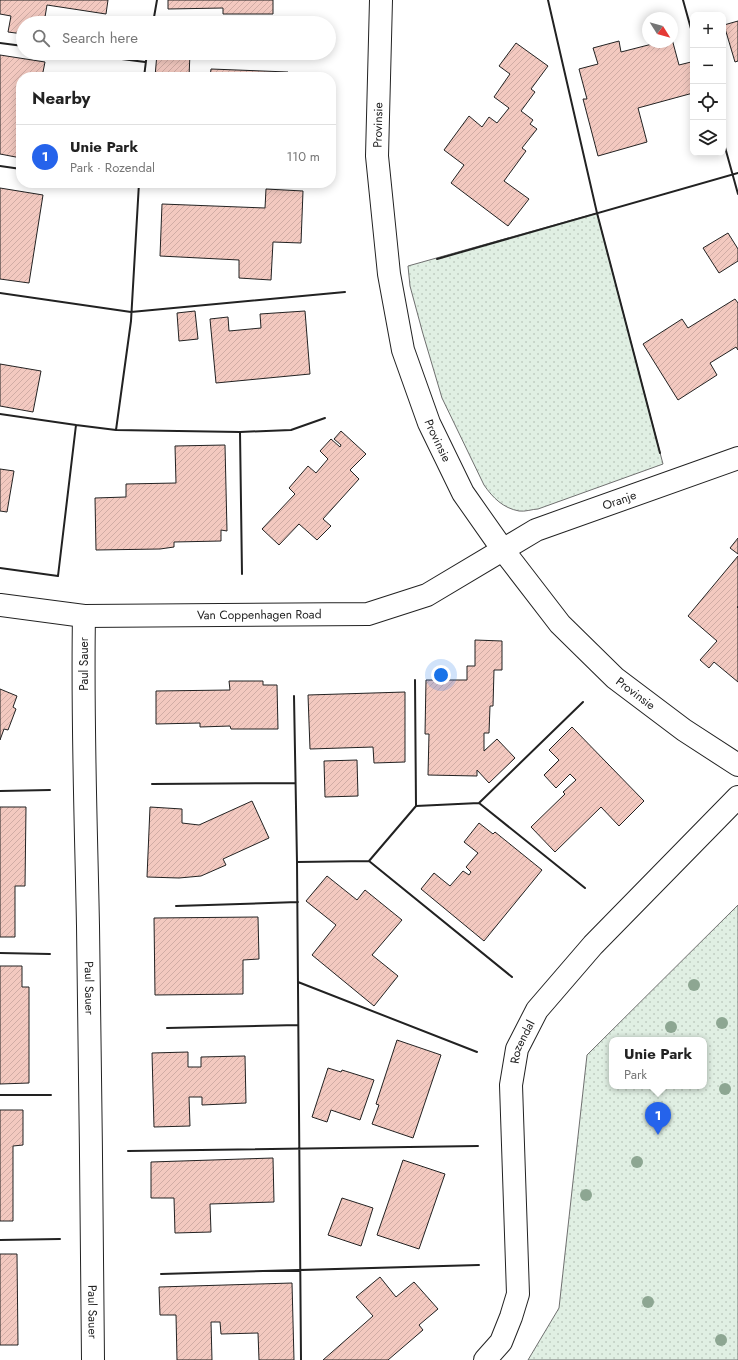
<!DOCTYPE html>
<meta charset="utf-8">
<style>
:root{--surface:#fff;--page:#f6f6f6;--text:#222;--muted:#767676;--line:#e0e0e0;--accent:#2563eb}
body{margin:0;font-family:Jost,sans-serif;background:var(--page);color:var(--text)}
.controls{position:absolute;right:12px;top:12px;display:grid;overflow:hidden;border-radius:8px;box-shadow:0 2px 10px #0003}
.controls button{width:36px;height:36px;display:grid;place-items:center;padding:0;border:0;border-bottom:1px solid var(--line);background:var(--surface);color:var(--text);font:20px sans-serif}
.compass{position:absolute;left:642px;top:12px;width:36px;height:36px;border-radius:50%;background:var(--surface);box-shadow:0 2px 10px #0003;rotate:127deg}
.you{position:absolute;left:441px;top:675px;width:14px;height:14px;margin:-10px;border:3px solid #fff;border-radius:50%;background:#1a73e8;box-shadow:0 0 0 6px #1a73e833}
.badge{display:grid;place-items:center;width:26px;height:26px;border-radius:50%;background:var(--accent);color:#fff;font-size:13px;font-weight:700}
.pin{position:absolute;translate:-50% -33px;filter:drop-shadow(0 1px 2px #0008)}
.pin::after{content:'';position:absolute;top:21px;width:14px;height:12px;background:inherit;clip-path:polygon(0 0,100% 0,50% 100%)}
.popup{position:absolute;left:609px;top:1037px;width:98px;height:52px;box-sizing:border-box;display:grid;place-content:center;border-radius:8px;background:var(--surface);filter:drop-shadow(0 1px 3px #0005);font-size:13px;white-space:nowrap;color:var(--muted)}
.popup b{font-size:15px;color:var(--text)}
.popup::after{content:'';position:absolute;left:50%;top:100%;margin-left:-8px;border:8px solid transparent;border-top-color:var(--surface)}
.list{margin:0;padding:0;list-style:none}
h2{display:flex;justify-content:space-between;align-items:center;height:52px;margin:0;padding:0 16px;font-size:17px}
h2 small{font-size:13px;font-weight:400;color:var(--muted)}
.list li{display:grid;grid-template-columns:26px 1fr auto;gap:12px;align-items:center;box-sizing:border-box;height:64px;padding:0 16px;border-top:1px solid var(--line)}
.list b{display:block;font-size:15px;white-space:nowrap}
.list p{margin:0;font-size:13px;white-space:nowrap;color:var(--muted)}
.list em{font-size:13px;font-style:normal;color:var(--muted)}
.icon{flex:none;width:22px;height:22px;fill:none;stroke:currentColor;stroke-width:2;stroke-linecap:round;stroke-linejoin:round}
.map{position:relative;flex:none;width:738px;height:1360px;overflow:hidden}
.search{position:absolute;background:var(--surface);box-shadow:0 2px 10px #0003;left:16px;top:16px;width:320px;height:44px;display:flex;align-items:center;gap:10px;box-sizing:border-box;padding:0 14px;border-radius:22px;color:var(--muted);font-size:15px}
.panel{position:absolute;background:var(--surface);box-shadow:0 2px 10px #0003;left:16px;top:72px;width:320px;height:116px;border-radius:16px}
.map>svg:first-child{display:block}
.green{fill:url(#green-dots);stroke:#6f6f6f;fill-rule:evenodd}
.building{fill:url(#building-hatch);stroke:#222}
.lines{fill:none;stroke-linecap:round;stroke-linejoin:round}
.minor-casing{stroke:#222;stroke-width:24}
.minor{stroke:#fff;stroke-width:22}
.wall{stroke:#222;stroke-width:2}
.tree{fill:#8da692}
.labels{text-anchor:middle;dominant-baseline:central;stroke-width:3;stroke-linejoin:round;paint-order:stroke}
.street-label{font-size:12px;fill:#222;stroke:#fff}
</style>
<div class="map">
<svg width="738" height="1360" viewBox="0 0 738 1360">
<defs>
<pattern id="green-dots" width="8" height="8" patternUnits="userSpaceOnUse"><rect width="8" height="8" fill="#e0efe3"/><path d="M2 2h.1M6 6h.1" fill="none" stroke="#c0cdc2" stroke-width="1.8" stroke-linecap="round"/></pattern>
<pattern id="building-hatch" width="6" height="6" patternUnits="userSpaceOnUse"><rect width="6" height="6" fill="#f3c9c0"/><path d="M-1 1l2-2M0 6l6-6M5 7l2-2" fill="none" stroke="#d0aca5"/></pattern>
</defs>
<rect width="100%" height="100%" fill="#fff"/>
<path class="green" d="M 597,213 L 663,464 L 538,509 C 533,509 525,512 519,511 C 503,508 493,498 484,485 L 442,398 L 423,334 L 410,286 L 408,266 Z
M 738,905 L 738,1360 L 528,1360 L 559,1308 L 587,1055 ZM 612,1040 L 704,1040 L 704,1086 L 612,1086 Z"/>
<path class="building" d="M 0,0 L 108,0 L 106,14 L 47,5 L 44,23 L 23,23 L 23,34 L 8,32 L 11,16 L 0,14 Z
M 168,0 L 273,0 L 273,14 L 223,14 L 223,8 L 168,9 Z
M 738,21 L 738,61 L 735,62 L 724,25 Z
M 672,39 L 679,65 L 691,62 L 693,70 L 693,93 L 638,108 L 647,142 L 598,156 L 583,99 L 587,99 L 579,69 L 598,64 L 593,48 L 619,41 L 621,52 L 660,42 L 672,42 Z
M 516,43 L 548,66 L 531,89 L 535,92 L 521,111 L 533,120 L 530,124 L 537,129 L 522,148 L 526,151 L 504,181 L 529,199 L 508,226 L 451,183 L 464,165 L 444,150 L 469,116 L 482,127 L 489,117 L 497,123 L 509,108 L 494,97 L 510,74 L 499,66 Z
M 157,53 L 190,53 L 189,77 L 155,77 Z
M 0,55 L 45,62 L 42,77 L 21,77 L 21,158 L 0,154 Z
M 211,69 L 288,72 L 288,77 L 210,77 Z
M 0,188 L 43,195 L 29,283 L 0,279 Z
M 266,189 L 303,191 L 301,243 L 273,242 L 271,280 L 239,278 L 239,260 L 160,256 L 162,204 L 265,208 Z
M 728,233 L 738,249 L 738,261 L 719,273 L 703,248 Z
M 735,299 L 738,303 L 738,350 L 736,347 L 710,363 L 717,375 L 678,400 L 643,344 L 682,319 L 688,328 Z
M 195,311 L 198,339 L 179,341 L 177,313 Z
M 305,311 L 310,374 L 216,383 L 210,319 L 228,317 L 229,331 L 261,328 L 260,314 Z
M 0,364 L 41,371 L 33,412 L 0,406 Z
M 341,431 L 366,454 L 350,470 L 359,479 L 323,519 L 331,526 L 317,540 L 299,524 L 279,545 L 262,529 L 295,494 L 289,488 L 308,466 L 316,473 L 328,459 L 320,451 L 331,439 L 340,447 L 341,445 L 334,439 Z
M 225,445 L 227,531 L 221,530 L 221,541 L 174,542 L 174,547 L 160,549 L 96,550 L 95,498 L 126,497 L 126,484 L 176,483 L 175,446 Z
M 0,469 L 14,471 L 7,512 L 0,511 Z
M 738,538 L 738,554 L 730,548 Z
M 738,556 L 738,606 L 737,607 L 738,608 L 738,682 L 714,662 L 709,668 L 700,660 L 717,641 L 688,616 Z
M 475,640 L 502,641 L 502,670 L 494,670 L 493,706 L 490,706 L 489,733 L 484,733 L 484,751 L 497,739 L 515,758 L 489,783 L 477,770 L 477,776 L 428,775 L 429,734 L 425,734 L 426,680 L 467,680 L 467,666 L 475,666 Z
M 229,681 L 263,681 L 263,685 L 277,685 L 278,729 L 231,729 L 230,726 L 200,727 L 200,723 L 156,724 L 156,691 L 230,690 Z
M 0,689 L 17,696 L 13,707 L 16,709 L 8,730 L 4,729 L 0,740 Z
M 405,692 L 405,762 L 374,763 L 373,747 L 310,749 L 308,695 Z
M 572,727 L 644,801 L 619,826 L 601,807 L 555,852 L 531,827 L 565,794 L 563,792 L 576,780 L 570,774 L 556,788 L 544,775 L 559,760 L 549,750 Z
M 357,760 L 358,796 L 325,797 L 324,761 Z
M 252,801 L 269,838 L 223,859 L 226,865 L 201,876 L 179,878 L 147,877 L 150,807 L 182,809 L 182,823 L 199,825 Z
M 0,807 L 26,807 L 25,886 L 15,886 L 15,937 L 0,937 Z
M 479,823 L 493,834 L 495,832 L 542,870 L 484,941 L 421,889 L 434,873 L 450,886 L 463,871 L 469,875 L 471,872 L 466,867 L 478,853 L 464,842 Z
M 327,876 L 357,900 L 365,890 L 402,920 L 372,955 L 398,976 L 374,1006 L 312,955 L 336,925 L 306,901 Z
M 258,917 L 259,959 L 243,960 L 243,994 L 155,995 L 154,918 Z
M 0,966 L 22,966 L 22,987 L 29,987 L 29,1083 L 0,1084 Z
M 397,1040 L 441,1055 L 413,1138 L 372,1124 L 379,1105 L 376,1104 Z
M 188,1052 L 188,1067 L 201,1067 L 201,1057 L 245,1056 L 246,1103 L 202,1105 L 202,1097 L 189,1097 L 190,1126 L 154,1127 L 152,1053 Z
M 328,1068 L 341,1072 L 342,1070 L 374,1080 L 360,1120 L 331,1110 L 327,1122 L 312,1117 Z
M 0,1110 L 23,1110 L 23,1145 L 13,1146 L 13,1221 L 0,1221 Z
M 273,1158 L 274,1202 L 210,1204 L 211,1232 L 175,1233 L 174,1198 L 151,1198 L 151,1162 Z
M 403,1160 L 445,1174 L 419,1249 L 377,1235 Z
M 342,1198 L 373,1208 L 361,1246 L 328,1235 Z
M 0,1254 L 17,1254 L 18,1345 L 0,1345 Z
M 380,1277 L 396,1297 L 414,1282 L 438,1309 L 419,1325 L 423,1330 L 388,1360 L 323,1360 L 373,1316 L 356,1297 Z
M 292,1283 L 294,1360 L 259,1360 L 258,1333 L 221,1334 L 220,1322 L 211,1322 L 212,1360 L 177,1360 L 176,1315 L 160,1315 L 159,1287 Z"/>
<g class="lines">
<g class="minor-casing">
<g id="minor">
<path id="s1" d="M 381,0 L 377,156 L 389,274 L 403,350 L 429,423 L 463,493 L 503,550 L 560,624 L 615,678 L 684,730 L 738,765"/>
<path id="s2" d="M 0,605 L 84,616 L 368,614 L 427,595 L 536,530 L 738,458"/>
<path id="s3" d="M 84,616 C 82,720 86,823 88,926 C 91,1071 91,1215 93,1360"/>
<path id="s4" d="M 485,1360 L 501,1342 L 511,1317 L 518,1294 L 511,1085 L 517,1049 L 537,1010 L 593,945 L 738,797"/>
</g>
</g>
<use href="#minor" class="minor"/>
<path class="wall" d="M 548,0 L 597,213 L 660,453
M 683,0 L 693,36
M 153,23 L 157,0
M 0,43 L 23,46
M 75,53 L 145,62
M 144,77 L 147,53
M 723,140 L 738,194
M 0,166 L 21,169
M 129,183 L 139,184
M 437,259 L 738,173
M 0,293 L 131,312 L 345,292
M 0,414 L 76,425
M 116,430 L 240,432 L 291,430 L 325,418
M 240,432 L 242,574
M 0,568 L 58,576 L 76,425 L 116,430 L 131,321 L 139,183
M 294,696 L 297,862 L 301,1360
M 152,784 L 295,783
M 0,791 L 50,790
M 479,803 L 585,888
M 416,806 L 479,803 L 583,702
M 369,861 L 416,806 L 415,680
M 297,862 L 369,861 L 512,977
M 176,906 L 298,902
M 0,953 L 50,954
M 298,982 L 477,1052
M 167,1028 L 298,1025
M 0,1095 L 51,1095
M 128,1151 L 478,1146
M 0,1240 L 60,1239
M 161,1274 L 479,1265"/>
</g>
<g class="tree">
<circle cx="694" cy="985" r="6"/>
<circle cx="722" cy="1023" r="6"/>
<circle cx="671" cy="1027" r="6"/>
<circle cx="725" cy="1089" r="6"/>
<circle cx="637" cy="1162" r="6"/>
<circle cx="586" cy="1195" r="6"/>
<circle cx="648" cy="1302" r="6"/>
<circle cx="721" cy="1340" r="6"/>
</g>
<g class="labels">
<g class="street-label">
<text transform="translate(378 125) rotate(-89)">Provinsie</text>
<text stroke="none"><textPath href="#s1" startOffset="449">Provinsie</textPath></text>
<text stroke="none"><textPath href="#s2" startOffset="646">Oranje</textPath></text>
<text stroke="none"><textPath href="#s2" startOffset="260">Van Coppenhagen Road</textPath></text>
<text transform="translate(84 664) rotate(-90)">Paul Sauer</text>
<text stroke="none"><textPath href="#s1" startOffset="773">Provinsie</textPath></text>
<text stroke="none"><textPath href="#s3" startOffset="372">Paul Sauer</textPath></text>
<text stroke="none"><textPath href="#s4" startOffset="329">Rozendal</textPath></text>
<text stroke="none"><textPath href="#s3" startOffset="696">Paul Sauer</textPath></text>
</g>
</g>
</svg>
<div class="controls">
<button>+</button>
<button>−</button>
<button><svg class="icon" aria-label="locate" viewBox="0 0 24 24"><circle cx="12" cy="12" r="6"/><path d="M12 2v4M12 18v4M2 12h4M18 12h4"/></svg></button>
<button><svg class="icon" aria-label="layers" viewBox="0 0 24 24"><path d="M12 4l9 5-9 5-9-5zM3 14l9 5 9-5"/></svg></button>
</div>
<svg class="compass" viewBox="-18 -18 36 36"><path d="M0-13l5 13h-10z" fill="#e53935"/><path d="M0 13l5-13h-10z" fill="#767676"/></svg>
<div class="you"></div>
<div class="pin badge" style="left:658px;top:1135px">1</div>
<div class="popup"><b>Unie Park</b>Park</div>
<div class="search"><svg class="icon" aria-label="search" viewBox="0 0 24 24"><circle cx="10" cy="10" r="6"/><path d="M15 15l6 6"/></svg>Search here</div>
<section class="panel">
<h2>Nearby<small></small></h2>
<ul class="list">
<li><span class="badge">1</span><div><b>Unie Park</b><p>Park · Rozendal</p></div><em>110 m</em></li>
</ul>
</section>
</div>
